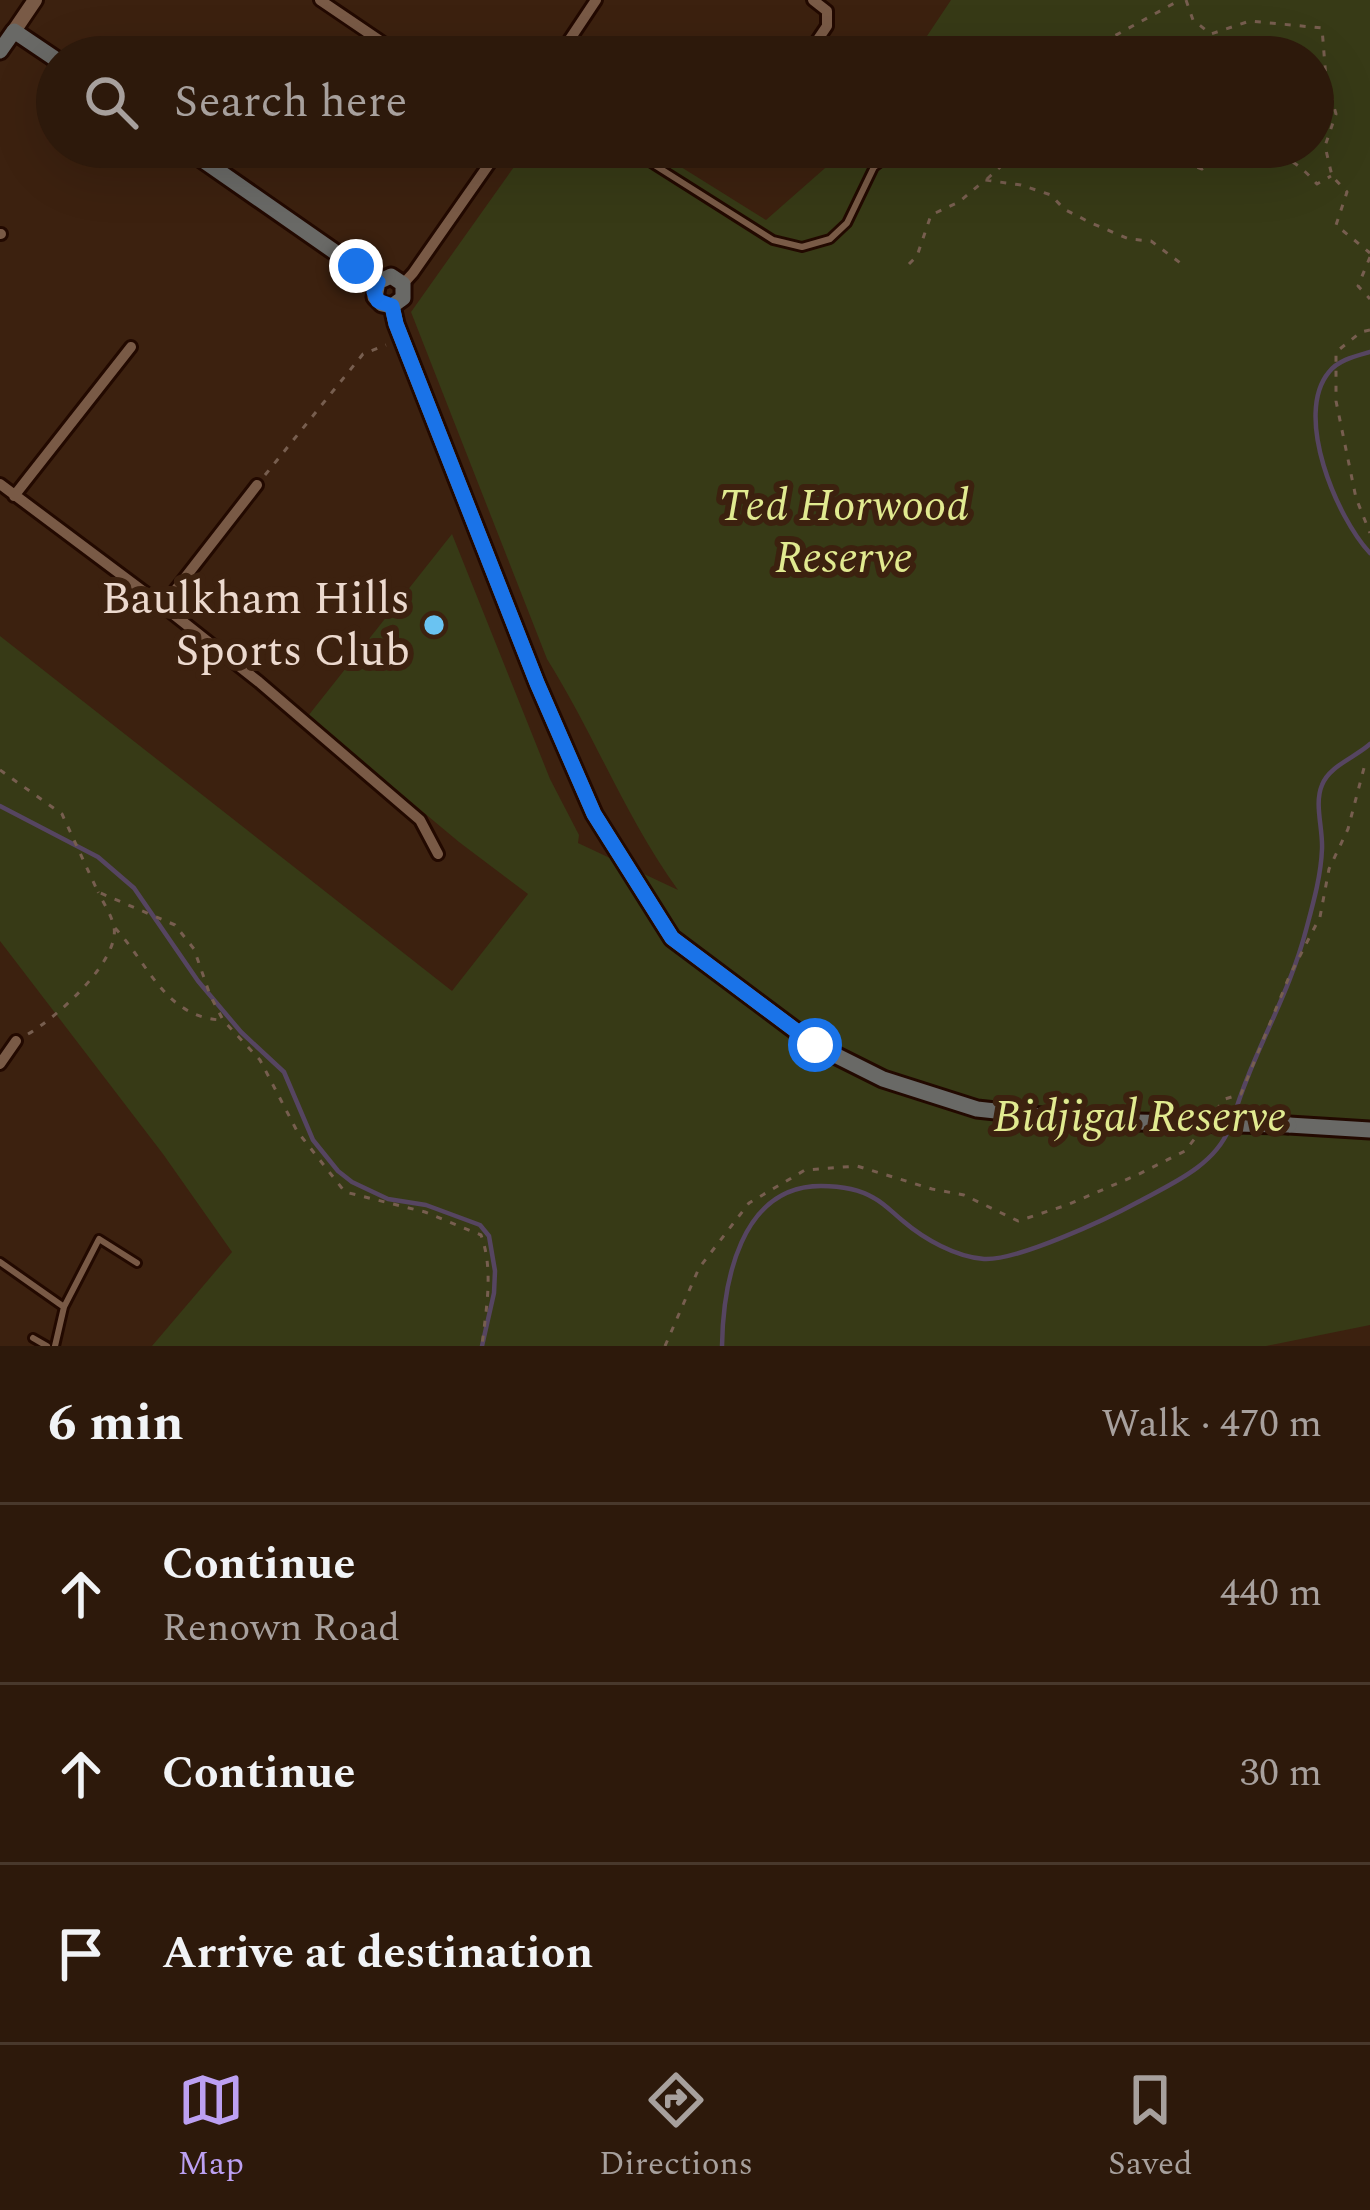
<!DOCTYPE html>
<meta charset="utf-8">
<style>
:root{--surface:#2d190b;--page:#392619;--text:#f1f3f6;--muted:#a7a09d;--line:#48382c;--accent:#bca0f2}
body{margin:0;font-family:Spectral,serif;background:var(--page);color:var(--text)}
.stop{position:absolute;width:36px;height:36px;margin:-27px;border:9px solid #1a73e8;border-radius:50%;background:#fff}
.stop.end{background:#1a73e8;border-color:#fff;box-shadow:0 3px 12px #0008}
.list{margin:0;padding:0;list-style:none}
h2{display:flex;justify-content:space-between;align-items:center;height:156px;margin:0;padding:0 48px;font-size:51px}
h2 small{font-size:39px;font-weight:400;color:var(--muted)}
.list li{display:grid;grid-template-columns:78px 1fr auto;gap:36px;align-items:center;box-sizing:border-box;height:180px;padding:0 48px;border-top:3px solid var(--line)}
.list b{display:block;font-size:45px;white-space:nowrap}
.list p{margin:0;font-size:39px;white-space:nowrap;color:var(--muted)}
.list em{font-size:39px;font-style:normal;color:var(--muted)}
.icon{flex:none;width:66px;height:66px;fill:none;stroke:currentColor;stroke-width:2;stroke-linecap:round;stroke-linejoin:round}
.map{position:relative;flex:none;width:1370px;height:1346px;overflow:hidden}
.search{position:absolute;background:var(--surface);box-shadow:0 12px 48px #0002;left:36px;right:36px;top:36px;height:132px;display:flex;align-items:center;gap:30px;box-sizing:border-box;padding:0 42px;border-radius:66px;color:var(--muted);font-size:45px}
.sheet{height:696px;background:var(--surface)}
nav{display:flex;justify-content:space-around;align-items:center;box-sizing:border-box;height:168px;border-top:3px solid var(--line);background:var(--surface);font-size:33px;color:var(--muted)}
nav a{display:grid;justify-items:center;gap:6px}
nav .on{color:var(--accent)}
.map>svg:first-child{display:block}
.green{fill:#373a16}
.lines{fill:none;stroke-linecap:round;stroke-linejoin:round}
.stream{stroke:#564561;stroke-width:4.5}
.service-casing{stroke:#220900;stroke-width:12}
.minor-casing{stroke:#220900;stroke-width:16}
.tertiary-casing{stroke:#220900;stroke-width:20}
.secondary-casing{stroke:#220900;stroke-width:21}
.path{stroke:#775e4f;stroke-width:3;stroke-dasharray:6 9;stroke-linecap:butt}
.service{stroke:#795a46;stroke-width:6}
.minor{stroke:#795a46;stroke-width:10}
.tertiary{stroke:#795a46;stroke-width:14}
.secondary{stroke:#696966;stroke-width:15}
.secondary-bridge-casing{stroke:#220900;stroke-width:21;stroke-linecap:butt}
.secondary-bridge{stroke:#696966;stroke-width:15}
.route{stroke:#1a73e8;stroke-width:15}
.poi-dot{fill:#6ac3f2;stroke:#3c210f;stroke-width:4.5}
.labels{text-anchor:middle;dominant-baseline:central;stroke-width:12;stroke-linejoin:round;paint-order:stroke}
.park-label{font-size:45px;font-style:italic;fill:#e1ea90;stroke:#3c210f}
.poi-label{font-size:45px;fill:#ecd9ce;stroke:#3c210f;text-anchor:end}
</style>
<div class="map">
<svg width="1370" height="1346" viewBox="0 0 1370 1346">
<rect width="100%" height="100%" fill="#3c210f"/>
<path class="green" d="M 951,0 L 1370,0 L 1370,1325 L 1266,1346 L 152,1346 L 232,1252 L 163,1154 L 0,941 L 0,636 L 452,991 L 528,894 L 459,842 L 308,716 L 452,534 L 550,779 L 579,835 L 578,843 L 678,890 C 626,818 594,734 547,659 L 411,312 L 528,147 L 649,147 L 766,220 L 849,147 L 1313,147 L 1313,57 L 913,57 Z"/>
<g class="lines">
<path class="stream" d="M 1370,352 C 1356,356 1338,360 1329,372 C 1293,415 1337,518 1370,553
M 0,806 L 98,857 L 134,888 L 198,981 L 241,1032 L 284,1072 L 313,1140 L 338,1171 L 352,1182 L 388,1199 L 426,1205 L 480,1225 L 489,1236 L 495,1271 L 494,1293 L 482,1346
M 1233,1119 C 1252,1054 1289,996 1306,930 C 1313,904 1321,876 1322,849 C 1323,828 1314,804 1322,785 C 1329,766 1356,757 1370,744
M 722,1346 C 723,1283 740,1186 821,1186 C 839,1186 859,1189 874,1198 C 885,1204 893,1213 903,1221 C 924,1239 956,1257 984,1259 C 1017,1261 1107,1219 1138,1202 C 1171,1184 1214,1166 1229,1129"/>
<g class="service-casing">
<path id="service" d="M 626,147 L 773,240 L 802,247 L 830,239 L 847,223 L 874,167 L 901,147
M 0,1262 L 64,1307
M 33,1338 L 47,1346
M 55,1346 L 64,1307 L 99,1239 L 137,1263"/>
</g>
<g class="minor-casing">
<path id="minor" d="M 320,0 L 404,57
M 558,57 L 596,0
M 806,57 L 827,26 L 827,11 L 813,0
M 0,234 L 1,234
M 403,284 L 413,273 L 501,147
M 0,484 L 163,606 L 259,682 L 420,820 L 438,854
M 14,496 L 131,347
M 163,606 L 257,485
M 0,1064 L 16,1041"/>
</g>
<g class="tertiary-casing">
<path id="tertiary" d="M 14,31 L 35,0"/>
</g>
<g class="secondary-casing">
<path id="secondary" d="M 0,51 L 14,31 L 57,60
M 184,147 L 378,282
M 378,282 L 391,276 L 403,284 L 403,298 L 392,306
M 378,282 L 375,297 L 382,304 L 392,306
M 392,306 L 396,324 L 537,683 L 594,814 L 672,938 L 815,1045 L 883,1079 L 977,1109 L 1088,1121
M 1289,1125 L 1370,1130"/>
</g>
<path class="path" d="M 1186,0 L 1193,20 L 1211,34 L 1250,21 L 1322,28 L 1326,79 L 1336,114 L 1325,146 L 1332,176 L 1347,192 L 1336,225 L 1370,253
M 1076,57 L 1180,0
M 1209,57 L 1211,36
M 1141,147 L 1202,169 L 1230,153 L 1253,166 C 1285,152 1294,159 1317,184 L 1331,176
M 987,179 L 1009,159 L 1062,147
M 1370,257 L 1358,286 L 1370,299
M 909,264 L 917,256 L 931,215 L 959,202 L 985,180 L 1021,185 L 1051,195 L 1064,209 L 1091,223 L 1129,239 L 1151,241 L 1183,265
M 1370,330 L 1361,332 L 1336,352 L 1336,401 L 1356,498 L 1370,533
M 265,475 L 363,354 L 386,345
M 0,770 L 62,814 L 98,892 L 175,925 L 194,949 L 210,995 L 223,1020 L 260,1060 L 297,1131 L 345,1192 L 425,1212 L 481,1235 C 494,1270 486,1309 482,1346
M 115,928 C 148,963 165,1017 221,1020
M 28,1034 C 56,1018 120,961 114,927 C 112,916 103,902 98,892
M 1216,1110 L 1225,1099 L 1241,1094 L 1289,977 L 1320,917 L 1329,869 L 1348,829 L 1364,768 L 1370,763
M 665,1346 L 699,1268 L 749,1203 L 805,1170 L 857,1166 L 932,1189 L 964,1195 L 1018,1221 L 1067,1205 L 1137,1175 L 1185,1151 L 1196,1137"/>
<use href="#service" class="service"/>
<use href="#minor" class="minor"/>
<use href="#tertiary" class="tertiary"/>
<use href="#secondary" class="secondary"/>
<g class="secondary-bridge-casing">
<path id="secondary-bridge" d="M 1088,1121 L 1289,1125"/>
</g>
<use href="#secondary-bridge" class="secondary-bridge"/>
</g>
<g class="lines">
<path class="route" d="M 356,266 L 378,282 L 374,292 L 378,301 L 392,306 L 396,324 L 537,683 L 594,814 L 672,938 L 815,1045"/>
</g>
<circle class="poi-dot" cx="434" cy="625" r="12"/>
<g class="labels">
<g class="park-label">
<text x="844" y="506">Ted Horwood<tspan x="844" dy="52">Reserve</tspan></text>
<text x="1140" y="1117">Bidjigal Reserve</text>
</g>
<g class="poi-label">
<text x="410" y="599">Baulkham Hills<tspan x="410" dy="52">Sports Club</tspan></text>
</g>
</g>
</svg>
<div class="stop" style="left:815px;top:1045px"></div>
<div class="stop end" style="left:356px;top:266px"></div>
<div class="search"><svg class="icon" aria-label="search" viewBox="0 0 24 24"><circle cx="10" cy="10" r="6"/><path d="M15 15l6 6"/></svg>Search here</div>
</div>
<section class="sheet">
<h2>6 min<small>Walk · 470 m</small></h2>
<ul class="list">
<li><svg class="icon" aria-label="ahead" viewBox="0 0 24 24"><path d="M12 20V5M6 11l6-6 6 6"/></svg><div><b>Continue</b><p>Renown Road</p></div><em>440 m</em></li>
<li><svg class="icon" aria-label="ahead" viewBox="0 0 24 24"><path d="M12 20V5M6 11l6-6 6 6"/></svg><div><b>Continue</b></div><em>30 m</em></li>
<li><svg class="icon" aria-label="arrive" viewBox="0 0 24 24"><path d="M6 21V4h12l-3 4 3 4H6"/></svg><div><b>Arrive at destination</b></div></li>
</ul>
</section>
<nav>
<a class="on"><svg class="icon" aria-label="map" viewBox="0 0 24 24"><path d="M3 6l6-2 6 2 6-2v14l-6 2-6-2-6 2zM9 4v14M15 6v14"/></svg>Map</a>
<a><svg class="icon" aria-label="directions" viewBox="0 0 24 24"><path d="M12 3l9 9-9 9-9-9zM9 14v-3h6M13 9l2 2-2 2"/></svg>Directions</a>
<a><svg class="icon" aria-label="saved" viewBox="0 0 24 24"><path d="M7 4h10v16l-5-4-5 4z"/></svg>Saved</a>
</nav>
